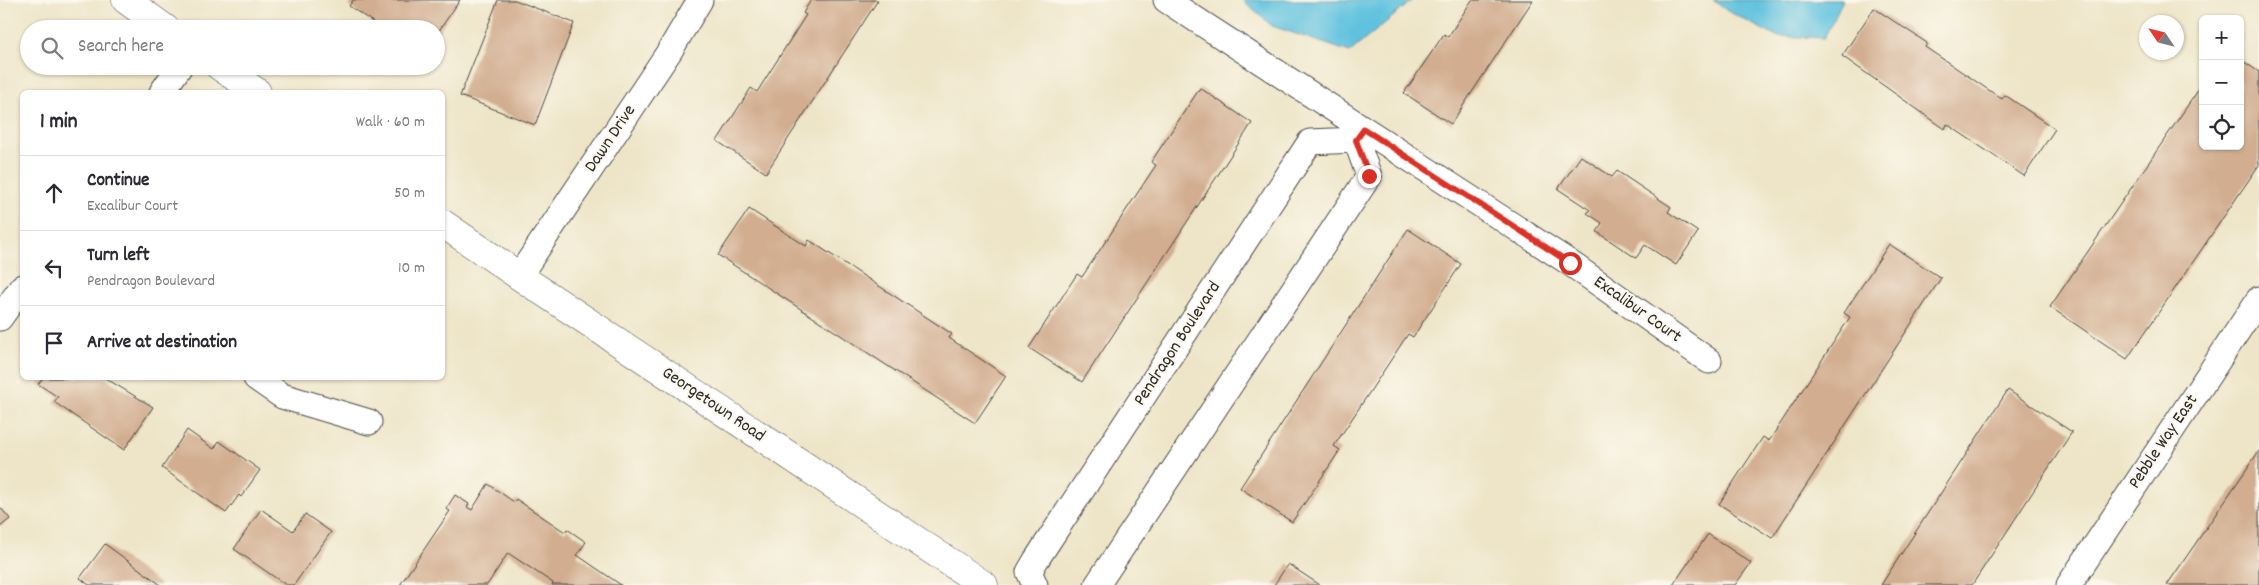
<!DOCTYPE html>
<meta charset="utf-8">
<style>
:root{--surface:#fff;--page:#f7f7f7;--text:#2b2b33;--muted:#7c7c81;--line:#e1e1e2}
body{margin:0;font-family:Dekko,sans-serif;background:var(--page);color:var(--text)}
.controls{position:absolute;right:15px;top:15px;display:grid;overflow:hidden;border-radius:8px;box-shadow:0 1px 4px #0004}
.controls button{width:45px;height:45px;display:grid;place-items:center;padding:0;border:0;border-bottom:1px solid var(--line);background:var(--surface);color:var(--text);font:25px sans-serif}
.compass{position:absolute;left:2139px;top:15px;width:45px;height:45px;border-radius:50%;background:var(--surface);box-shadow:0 1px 4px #0004;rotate:305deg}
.stop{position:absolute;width:15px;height:15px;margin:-11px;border:4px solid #d93025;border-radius:50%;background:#fff}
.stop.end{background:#d93025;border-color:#fff;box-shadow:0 1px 5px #0008}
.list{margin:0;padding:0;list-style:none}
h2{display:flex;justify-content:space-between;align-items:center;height:65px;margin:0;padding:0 20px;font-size:21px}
h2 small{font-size:16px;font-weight:400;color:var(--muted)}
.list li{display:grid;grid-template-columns:32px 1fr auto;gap:15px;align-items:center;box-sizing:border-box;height:75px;padding:0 20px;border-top:1px solid var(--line)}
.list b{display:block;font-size:19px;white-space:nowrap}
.list p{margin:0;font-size:16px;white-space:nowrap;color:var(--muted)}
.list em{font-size:16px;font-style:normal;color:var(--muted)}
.icon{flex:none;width:28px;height:28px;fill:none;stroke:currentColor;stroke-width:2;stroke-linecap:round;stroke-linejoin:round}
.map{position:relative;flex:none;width:2259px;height:585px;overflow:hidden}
.search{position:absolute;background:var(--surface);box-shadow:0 1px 4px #0004;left:20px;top:20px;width:425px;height:55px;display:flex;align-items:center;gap:12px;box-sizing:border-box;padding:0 18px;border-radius:28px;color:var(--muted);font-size:19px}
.panel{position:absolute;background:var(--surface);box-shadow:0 1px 4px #0004;left:20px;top:90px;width:425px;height:290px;border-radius:8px}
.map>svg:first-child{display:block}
.water{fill:#61c2df;stroke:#467685}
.building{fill:#d2ad8f}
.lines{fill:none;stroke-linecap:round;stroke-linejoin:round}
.minor-casing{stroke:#484743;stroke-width:27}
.secondary-casing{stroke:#484743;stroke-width:29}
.minor{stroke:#fff;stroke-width:25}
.secondary{stroke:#fff;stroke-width:28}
.route{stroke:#d93025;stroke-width:6}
.labels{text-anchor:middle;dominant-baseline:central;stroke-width:4;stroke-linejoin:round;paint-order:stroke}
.street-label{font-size:18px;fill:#2b2b2b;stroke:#fbf7ec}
</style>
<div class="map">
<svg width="2259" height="585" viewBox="0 0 2259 585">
<rect width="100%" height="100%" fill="#fbf7ec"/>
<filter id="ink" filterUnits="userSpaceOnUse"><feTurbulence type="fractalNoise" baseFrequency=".02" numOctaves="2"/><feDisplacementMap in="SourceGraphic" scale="10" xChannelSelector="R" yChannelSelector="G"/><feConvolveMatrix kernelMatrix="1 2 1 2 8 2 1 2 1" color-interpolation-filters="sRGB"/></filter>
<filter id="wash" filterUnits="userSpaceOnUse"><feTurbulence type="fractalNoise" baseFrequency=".0096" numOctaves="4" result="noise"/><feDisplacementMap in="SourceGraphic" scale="20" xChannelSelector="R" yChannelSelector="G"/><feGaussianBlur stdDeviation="1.12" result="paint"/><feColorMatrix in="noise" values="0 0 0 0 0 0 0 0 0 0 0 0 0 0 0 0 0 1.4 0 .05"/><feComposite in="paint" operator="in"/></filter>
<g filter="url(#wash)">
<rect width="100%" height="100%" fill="#eee5c8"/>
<path class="water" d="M 1243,0 L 1413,0 L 1350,52 L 1272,26 Z
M 1713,0 L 1843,0 L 1824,38 L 1775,36 L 1726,10 Z"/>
<g id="blocks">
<path class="building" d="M 353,0 L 460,0 L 436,35 L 436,29 L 383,29 L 349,6 Z
M 498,0 L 515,0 L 574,23 L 535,125 L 460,96 Z
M 811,0 L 878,0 L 766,173 L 717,141 L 751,88 L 757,92 L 806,15 L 803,13 Z
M 1472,0 L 1533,0 L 1451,124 L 1404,93 L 1444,34 L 1448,37 Z
M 1874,8 L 1927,43 L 1925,47 L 2002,99 L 2005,95 L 2055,129 L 2024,176 L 1947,124 L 1945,129 L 1842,56 Z
M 2240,59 L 2259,72 L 2259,165 L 2127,359 L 2050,307 L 2203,83 L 2203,146 L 2240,146 Z
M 1200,88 L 1252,123 L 1082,382 L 1029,348 L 1077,274 L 1082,277 L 1156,165 L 1151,162 Z
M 1581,156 L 1612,177 L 1617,171 L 1671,207 L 1668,212 L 1698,232 L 1676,265 L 1645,245 L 1636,258 L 1597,232 L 1602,223 L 1587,213 L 1590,210 L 1558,189 Z
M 749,209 L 806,246 L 809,240 L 952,334 L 949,338 L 1006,376 L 975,423 L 718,255 Z
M 1408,229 L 1461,264 L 1413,337 L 1408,334 L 1334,446 L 1340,450 L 1292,522 L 1240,488 Z
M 1889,244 L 1941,278 L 1772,538 L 1719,504 L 1763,437 L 1769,441 L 1850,317 L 1844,313 Z
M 43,378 L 105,378 L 153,407 L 124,450 L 54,402 L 58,397 L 38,384 Z
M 2008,390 L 2072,432 L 1972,585 L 1881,585 Z
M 187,430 L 214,449 L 219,441 L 260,470 L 241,497 L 239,495 L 226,513 L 162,468 Z
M 2259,451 L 2259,585 L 2167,585 Z
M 488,484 L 514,502 L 516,499 L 565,532 L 567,529 L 586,542 L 577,555 L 621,585 L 552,585 L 553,583 L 508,553 L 487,585 L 400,585 L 450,511 L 446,509 L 455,495 L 469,504 L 467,507 L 472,510 Z
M 0,507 L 10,519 L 0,527 Z
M 261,509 L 293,531 L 305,514 L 331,532 L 294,585 L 286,585 L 234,549 Z
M 1708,534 L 1751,563 L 1735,585 L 1673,585 Z
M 105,544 L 161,585 L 89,585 L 80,578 Z
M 1288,564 L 1320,585 L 1274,585 Z"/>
</g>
</g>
<g filter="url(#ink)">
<use href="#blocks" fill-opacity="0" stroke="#484743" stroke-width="1"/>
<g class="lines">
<g class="minor-casing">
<path id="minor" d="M 1166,0 L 1570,263 L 1709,361
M 162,92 L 180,66
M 519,276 L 669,52 L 700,0
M 0,318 L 22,287
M 256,378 L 282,396 L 369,422
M 1035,585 L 1029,572 L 1036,560 L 1310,142 L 1356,140
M 1097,585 L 1369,176 L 1356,140
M 2069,585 L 2259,299"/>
</g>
<g class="secondary-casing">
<path id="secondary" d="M 126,0 L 166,29
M 219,66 L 257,92
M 442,223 L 519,276 L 984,585"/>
</g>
<use href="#minor" class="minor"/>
<use href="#secondary" class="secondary"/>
</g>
</g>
<g class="lines" filter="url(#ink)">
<path class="route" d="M 1369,176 L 1356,140 L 1364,129 L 1570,263"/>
</g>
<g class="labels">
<g class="street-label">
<text transform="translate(611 139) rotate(-56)">Dawn Drive</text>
<text transform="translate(1637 310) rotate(35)">Excalibur Court</text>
<text transform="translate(1178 344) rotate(-57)">Pendragon Boulevard</text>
<text transform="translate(713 405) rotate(34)">Georgetown Road</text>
<text transform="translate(2164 442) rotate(-56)">Pebble Way East</text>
</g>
</g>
</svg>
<div class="controls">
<button>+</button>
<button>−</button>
<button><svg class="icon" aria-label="locate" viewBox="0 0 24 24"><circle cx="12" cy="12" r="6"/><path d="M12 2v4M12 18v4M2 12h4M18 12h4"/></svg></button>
</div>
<svg class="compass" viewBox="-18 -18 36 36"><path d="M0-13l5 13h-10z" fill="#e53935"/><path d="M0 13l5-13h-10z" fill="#7c7c81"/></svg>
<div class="stop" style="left:1570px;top:263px"></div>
<div class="stop end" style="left:1369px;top:176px"></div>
<div class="search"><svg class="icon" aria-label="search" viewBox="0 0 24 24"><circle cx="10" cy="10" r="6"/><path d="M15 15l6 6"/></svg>Search here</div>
<section class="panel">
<h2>1 min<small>Walk · 60 m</small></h2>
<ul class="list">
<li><svg class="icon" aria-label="ahead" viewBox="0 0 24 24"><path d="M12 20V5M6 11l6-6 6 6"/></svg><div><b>Continue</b><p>Excalibur Court</p></div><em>50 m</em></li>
<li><svg class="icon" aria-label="left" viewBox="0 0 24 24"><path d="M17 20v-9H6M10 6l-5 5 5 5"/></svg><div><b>Turn left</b><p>Pendragon Boulevard</p></div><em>10 m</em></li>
<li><svg class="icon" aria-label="arrive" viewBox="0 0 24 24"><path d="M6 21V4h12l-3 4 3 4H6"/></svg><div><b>Arrive at destination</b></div></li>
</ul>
</section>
</div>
